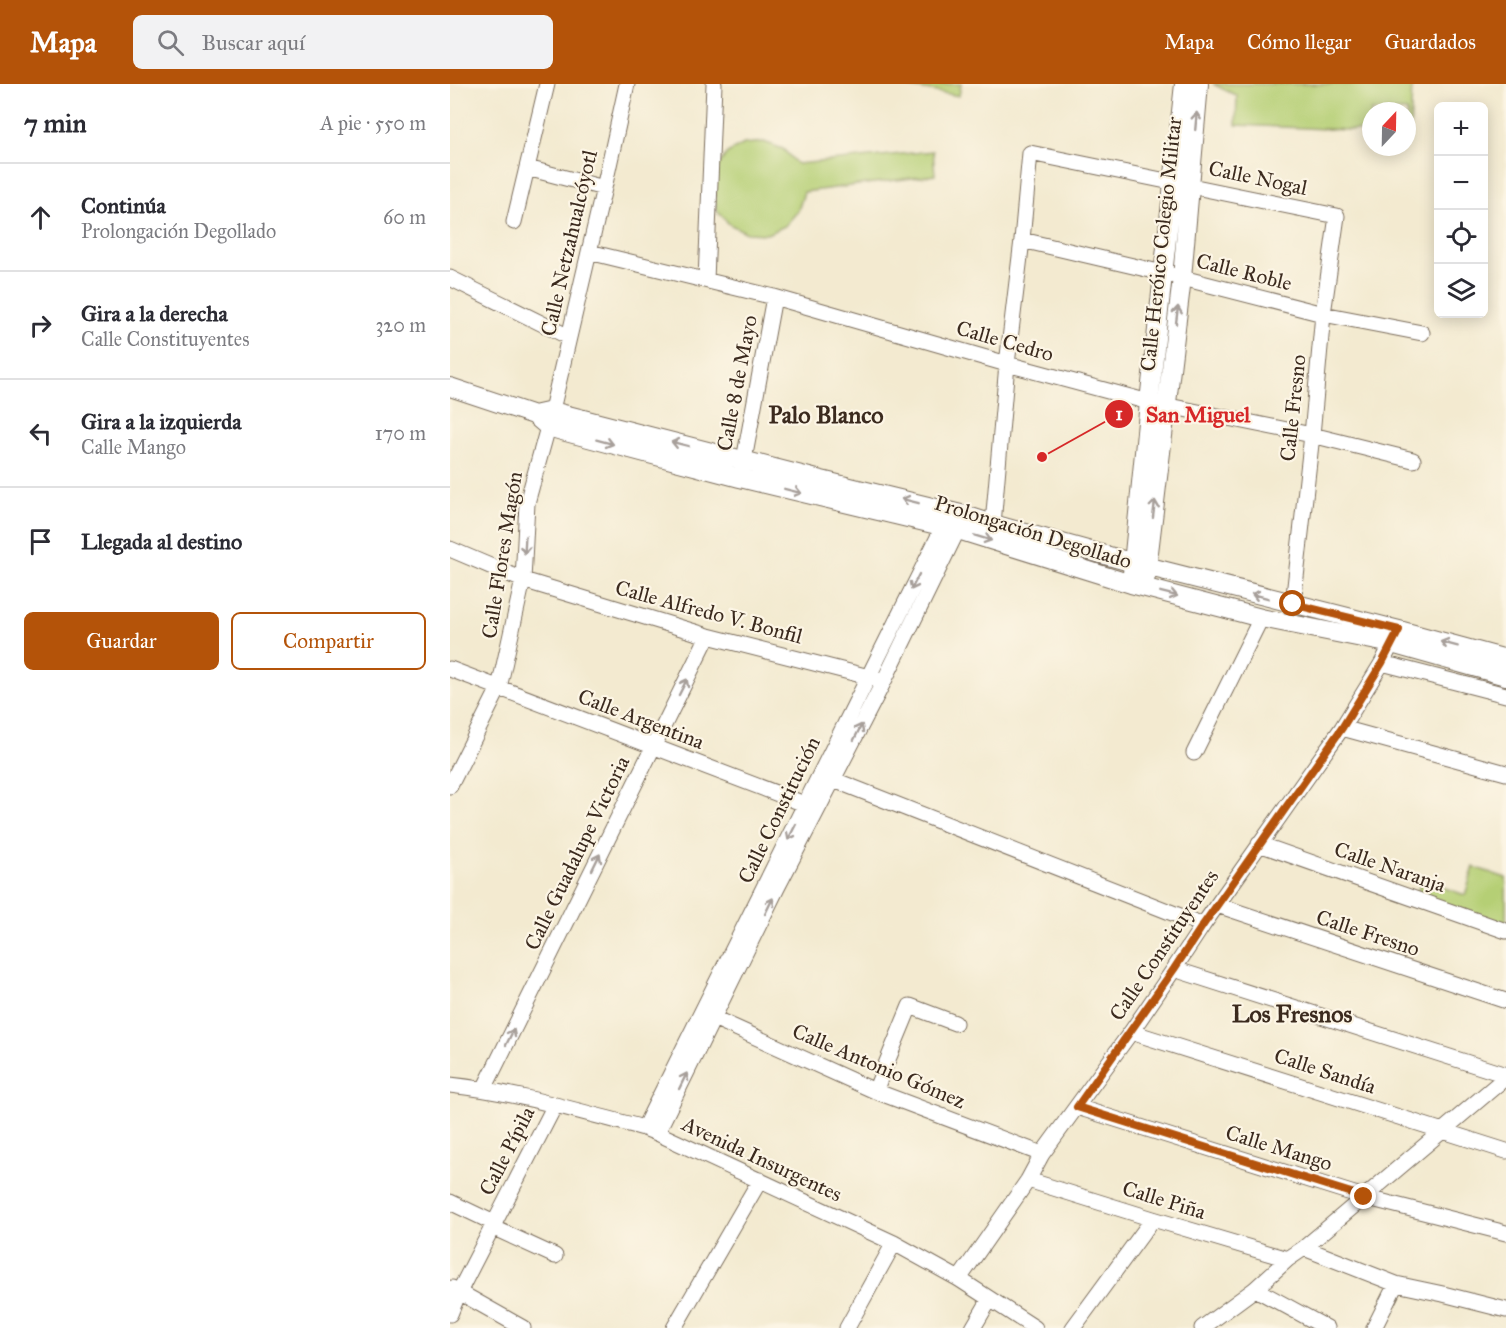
<!DOCTYPE html>
<html lang="es">
<meta charset="utf-8">
<style>
:root{--surface:#fff;--page:#f2f2f3;--text:#2b2b33;--muted:#7c7c81;--line:#e1e1e2;--accent:#b45309}
body{margin:0;font-family:"IM FELL Great Primer",serif;background:var(--page);color:var(--text)}
.controls{position:absolute;right:18px;top:18px;display:grid;overflow:hidden;border-radius:9px;box-shadow:0 3px 15px #0003}
.controls button{width:54px;height:54px;display:grid;place-items:center;padding:0;border:0;border-bottom:2px solid var(--line);background:var(--surface);color:var(--text);font:30px sans-serif}
.compass{position:absolute;left:912px;top:18px;width:54px;height:54px;border-radius:50%;background:var(--surface);box-shadow:0 3px 15px #0003;rotate:22deg}
.stop{position:absolute;width:18px;height:18px;margin:-14px;border:4px solid #b45309;border-radius:50%;background:#fff}
.stop.end{background:#b45309;border-color:#fff;box-shadow:0 2px 6px #0008}
.list{margin:0;padding:0;list-style:none}
h2{display:flex;justify-content:space-between;align-items:center;height:78px;margin:0;padding:0 24px;font-size:26px}
h2 small{font-size:20px;font-weight:400;color:var(--muted)}
.list li{display:grid;grid-template-columns:39px 1fr auto;gap:18px;align-items:center;box-sizing:border-box;height:108px;padding:0 24px;border-top:2px solid var(--line)}
.list b{display:block;font-size:22px;white-space:nowrap}
.list p{margin:0;font-size:20px;white-space:nowrap;color:var(--muted)}
.list em{font-size:20px;font-style:normal;color:var(--muted)}
.actions{display:flex;gap:12px;padding:18px 24px}
.actions a{flex:1;padding:14px 0;border:2px solid var(--accent);border-radius:9px;text-align:center;font-size:21px;color:var(--accent)}
.actions .main{background:var(--accent);color:#fff}
.icon{flex:none;width:33px;height:33px;fill:none;stroke:currentColor;stroke-width:2;stroke-linecap:round;stroke-linejoin:round}
.map{position:relative;flex:none;width:1056px;height:1244px;overflow:hidden}
header{display:flex;align-items:center;gap:36px;box-sizing:border-box;height:84px;padding:0 30px;background:var(--accent);color:#fff}
header strong{font-size:28px}
nav{display:flex;gap:33px;margin-inline-start:auto;font-size:21px}
.search{width:420px;height:54px;background:var(--page);display:flex;align-items:center;gap:15px;box-sizing:border-box;padding:0 21px;border-radius:9px;color:var(--muted);font-size:22px}
main{display:flex}
aside{flex:1;background:var(--surface)}
.map>svg:first-child{display:block}
.green{fill:#b5cf75;stroke:#787c4a;stroke-width:1.5}
.lines{fill:none;stroke-linecap:round;stroke-linejoin:round}
.minor-casing{stroke:#7b6d5c;stroke-width:17}
.tertiary-casing{stroke:#7b6d5c;stroke-width:20}
.minor{stroke:#fff;stroke-width:15}
.tertiary{stroke:#fff;stroke-width:18}
.oneway{stroke:#a79f9a}
.route{stroke:#b45309;stroke-width:8}
.labels{text-anchor:middle;dominant-baseline:central;stroke-width:4.5;stroke-linejoin:round;paint-order:stroke}
.street-label{font-size:21px;fill:#3b2a1e;stroke:#fcf5e5}
.quarter-label{font-size:24px;font-weight:bold;fill:#3b2a1e;stroke:#fcf5e5}
.leader{fill:none;stroke:#d62828;stroke-width:2}
.callout-dot{fill:#d62828;stroke:#fcf5e5;stroke-width:2}
.mark-label{font-size:18px;text-anchor:middle;font-weight:bold;fill:#fff}
.callout-label{font-size:22px;text-anchor:middle;font-weight:bold;fill:#d62828;stroke:#fcf5e5;stroke-width:4.5;stroke-linejoin:round;paint-order:stroke}
</style>
<header>
<strong>Mapa</strong>
<div class="search"><svg class="icon" aria-label="search" viewBox="0 0 24 24"><circle cx="10" cy="10" r="6"/><path d="M15 15l6 6"/></svg>Buscar aquí</div>
<nav><a>Mapa</a><a>Cómo llegar</a><a>Guardados</a></nav>
</header>
<main>
<aside>
<h2>7 min<small>A pie · 550 m</small></h2>
<ul class="list">
<li><svg class="icon" aria-label="ahead" viewBox="0 0 24 24"><path d="M12 20V5M6 11l6-6 6 6"/></svg><div><b>Continúa</b><p>Prolongación Degollado</p></div><em>60 m</em></li>
<li><svg class="icon" aria-label="right" viewBox="0 0 24 24"><path d="M7 20v-9h11M14 6l5 5-5 5"/></svg><div><b>Gira a la derecha</b><p>Calle Constituyentes</p></div><em>320 m</em></li>
<li><svg class="icon" aria-label="left" viewBox="0 0 24 24"><path d="M17 20v-9H6M10 6l-5 5 5 5"/></svg><div><b>Gira a la izquierda</b><p>Calle Mango</p></div><em>170 m</em></li>
<li><svg class="icon" aria-label="arrive" viewBox="0 0 24 24"><path d="M6 21V4h12l-3 4 3 4H6"/></svg><div><b>Llegada al destino</b></div></li>
</ul>
<div class="actions"><a class="main">Guardar</a><a>Compartir</a></div>
</aside>
<div class="map">
<svg width="1056" height="1244" viewBox="0 0 1056 1244">
<rect width="100%" height="100%" fill="#fcf5e5"/>
<filter id="ink" filterUnits="userSpaceOnUse"><feTurbulence type="fractalNoise" baseFrequency=".0167" numOctaves="2"/><feDisplacementMap in="SourceGraphic" scale="12" xChannelSelector="R" yChannelSelector="G"/><feConvolveMatrix kernelMatrix="1 2 1 2 8 2 1 2 1" color-interpolation-filters="sRGB"/></filter>
<filter id="wash" filterUnits="userSpaceOnUse"><feTurbulence type="fractalNoise" baseFrequency=".008" numOctaves="4" result="noise"/><feDisplacementMap in="SourceGraphic" scale="24" xChannelSelector="R" yChannelSelector="G"/><feGaussianBlur stdDeviation="1.35" result="paint"/><feColorMatrix in="noise" values="0 0 0 0 0 0 0 0 0 0 0 0 0 0 0 0 0 1.4 0 .05"/><feComposite in="paint" operator="in"/></filter>
<g filter="url(#wash)">
<rect width="100%" height="100%" fill="#f3ead0"/>
<path class="green" d="M 441,0 L 511,0 L 509,12 Z
M 763,0 L 962,0 L 960,49 L 957,48 L 957,27 L 921,27 L 921,47 L 786,41 L 787,12 Z
M 314,58 L 333,65 L 347,80 L 483,67 L 485,91 L 354,108 L 348,127 L 335,142 L 317,150 L 297,149 L 279,140 L 266,125 L 265,86 L 277,69 L 294,60 Z
M 1024,783 L 1056,794 L 1056,841 L 966,811 L 972,796 L 1015,811 Z"/>
</g>
<g filter="url(#ink)">
<g class="lines">
<g class="minor-casing">
<path id="minor" d="M 77,84 L 154,104
M 64,138 L 97,0
M 572,156 L 713,189 L 873,230 L 972,249
M 139,168 L 324,213 L 557,280 L 699,318 L 862,351 L 963,376
M 0,194 L 119,253
M 256,196 L 264,0
M 292,387 L 324,213
M 543,440 L 557,280 L 572,156 L 580,69 L 887,132 L 873,230 L 862,351 L 843,520
M 0,465 L 73,496 L 258,552 L 427,595
M 932,579 L 1056,611
M 0,585 L 365,724
M 892,644 L 1056,689
M 744,669 L 811,534
M 384,696 L 753,841
M 0,702 L 49,604 L 73,496 L 77,419 L 98,343 L 154,104 L 177,0
M 809,760 L 1056,847
M 767,821 L 1056,917
M 724,885 L 1056,991
M 257,931 L 425,1007 L 592,1070
M 681,948 L 1056,1067
M 0,1001 C 66,1008 130,1028 194,1044 L 207,1049 L 444,1159 L 509,1195 L 585,1244
M 34,1005 L 258,552
M 425,1007 L 460,922 L 505,939
M 627,1023 L 914,1113 L 1056,1149
M 194,1044 L 498,433
M 207,1049 L 327,804 L 434,597 L 512,437
M 578,1096 L 703,1135 L 838,1175
M 0,1118 L 44,1139
M 42,1143 L 105,1172
M 854,1164 L 946,1200 L 993,1210 L 1056,1226
M 509,1195 L 578,1096 L 592,1070 L 681,948 L 724,885 L 753,841 L 892,644 L 932,579 L 946,551
M 2,1204 L 73,1244
M 805,1205 L 877,1244
M 0,1230 L 9,1208 L 105,1021
M 224,1244 L 310,1096
M 397,1244 L 444,1159
M 523,1244 L 540,1215
M 623,1244 L 703,1135
M 752,1244 L 805,1205 L 838,1175 L 854,1164 L 1056,993
M 924,1244 L 946,1200"/>
</g>
<g class="tertiary-casing">
<path id="tertiary" d="M 0,303 L 84,331 L 98,343 L 112,347 L 290,394 L 508,446 L 681,500 L 811,534 L 942,560 L 1056,592
M 84,331 L 102,327 L 363,394 L 515,431 L 543,440 L 684,479 L 949,546 L 1056,575
M 682,490 L 699,318 L 734,0
M 696,493 L 732,194 L 749,0"/>
</g>
<use href="#minor" class="minor"/>
<use href="#tertiary" class="tertiary"/>
</g>
<defs><path id="oneway-shaft" d="M-6 0H5M1.5-3L5.5 0L1.5 3" fill="none" stroke-width="1.6" stroke-linecap="round" stroke-linejoin="round" transform="scale(1.5)"/></defs>
<g class="oneway">
<use href="#oneway-shaft" transform="translate(746 37) rotate(-85)"/>
<use href="#oneway-shaft" transform="translate(727 231) rotate(-83)"/>
<use href="#oneway-shaft" transform="translate(155 358) rotate(15)"/>
<use href="#oneway-shaft" transform="translate(230 360) rotate(-166)"/>
<use href="#oneway-shaft" transform="translate(343 407) rotate(14)"/>
<use href="#oneway-shaft" transform="translate(460 417) rotate(-166)"/>
<use href="#oneway-shaft" transform="translate(704 425) rotate(-83)"/>
<use href="#oneway-shaft" transform="translate(533 454) rotate(17)"/>
<use href="#oneway-shaft" transform="translate(75 461) rotate(93)"/>
<use href="#oneway-shaft" transform="translate(465 498) rotate(117)"/>
<use href="#oneway-shaft" transform="translate(719 510) rotate(14)"/>
<use href="#oneway-shaft" transform="translate(810 512) rotate(-165)"/>
<use href="#oneway-shaft" transform="translate(999 560) rotate(-165)"/>
<use href="#oneway-shaft" transform="translate(233 603) rotate(-63)"/>
<use href="#oneway-shaft" transform="translate(408 648) rotate(-63)"/>
<use href="#oneway-shaft" transform="translate(342 748) rotate(117)"/>
<use href="#oneway-shaft" transform="translate(146 778) rotate(-64)"/>
<use href="#oneway-shaft" transform="translate(319 822) rotate(-64)"/>
<use href="#oneway-shaft" transform="translate(60 953) rotate(-64)"/>
<use href="#oneway-shaft" transform="translate(233 997) rotate(-64)"/>
</g>
</g>
<g class="lines" filter="url(#ink)">
<path class="route" d="M 843,520 L 949,546 L 932,579 L 892,644 L 753,841 L 724,885 L 627,1023 L 914,1113"/>
</g>
<g class="labels">
<g class="street-label">
<text transform="translate(808 94) rotate(12)">Calle Nogal</text>
<text transform="translate(119 159) rotate(-77)">Calle Netzahualcóyotl</text>
<text transform="translate(711 160) rotate(-84)">Calle Heróico Colegio Militar</text>
<text transform="translate(794 188) rotate(14)">Calle Roble</text>
<text transform="translate(555 257) rotate(16)">Calle Cedro</text>
<text transform="translate(287 299) rotate(-79)">Calle 8 de Mayo</text>
<text transform="translate(843 324) rotate(-84)">Calle Fresno</text>
<text transform="translate(583 448) rotate(17)">Prolongación Degollado</text>
<text transform="translate(52 471) rotate(-81)">Calle Flores Magón</text>
<text transform="translate(259 528) rotate(15)">Calle Alfredo V. Bonfil</text>
<text transform="translate(191 635) rotate(21)">Calle Argentina</text>
<text transform="translate(329 726) rotate(-64)">Calle Constitución</text>
<text transform="translate(127 769) rotate(-64)">Calle Guadalupe Victoria</text>
<text transform="translate(940 783) rotate(19)">Calle Naranja</text>
<text transform="translate(918 849) rotate(18)">Calle Fresno</text>
<text transform="translate(714 861) rotate(-56)">Calle Constituyentes</text>
<text transform="translate(429 982) rotate(23)">Calle Antonio Gómez</text>
<text transform="translate(875 987) rotate(18)">Calle Sandía</text>
<text transform="translate(829 1064) rotate(17)">Calle Mango</text>
<text transform="translate(57 1067) rotate(-63)">Calle Pípila</text>
<text transform="translate(312 1075) rotate(25)">Avenida Insurgentes</text>
<text transform="translate(714 1116) rotate(17)">Calle Piña</text>
</g>
<g class="quarter-label">
<text x="376" y="331">Palo Blanco</text>
<text x="842" y="930">Los Fresnos</text>
</g>
</g>
<path class="leader" d="M592 373L669 330"/>
<g class="callout-dot">
<circle cx="592" cy="373" r="6"/>
<circle cx="669" cy="330" r="15"/>
</g>
<g class="mark-label">
<text x="669" y="336">1</text>
</g>
<g class="callout-label">
<text x="748" y="338">San Miguel</text>
</g>
</svg>
<div class="controls">
<button>+</button>
<button>−</button>
<button><svg class="icon" aria-label="locate" viewBox="0 0 24 24"><circle cx="12" cy="12" r="6"/><path d="M12 2v4M12 18v4M2 12h4M18 12h4"/></svg></button>
<button><svg class="icon" aria-label="layers" viewBox="0 0 24 24"><path d="M12 4l9 5-9 5-9-5zM3 14l9 5 9-5"/></svg></button>
</div>
<svg class="compass" viewBox="-18 -18 36 36"><path d="M0-13l5 13h-10z" fill="#e53935"/><path d="M0 13l5-13h-10z" fill="#7c7c81"/></svg>
<div class="stop" style="left:843px;top:520px"></div>
<div class="stop end" style="left:914px;top:1113px"></div>
</div>
</main>
